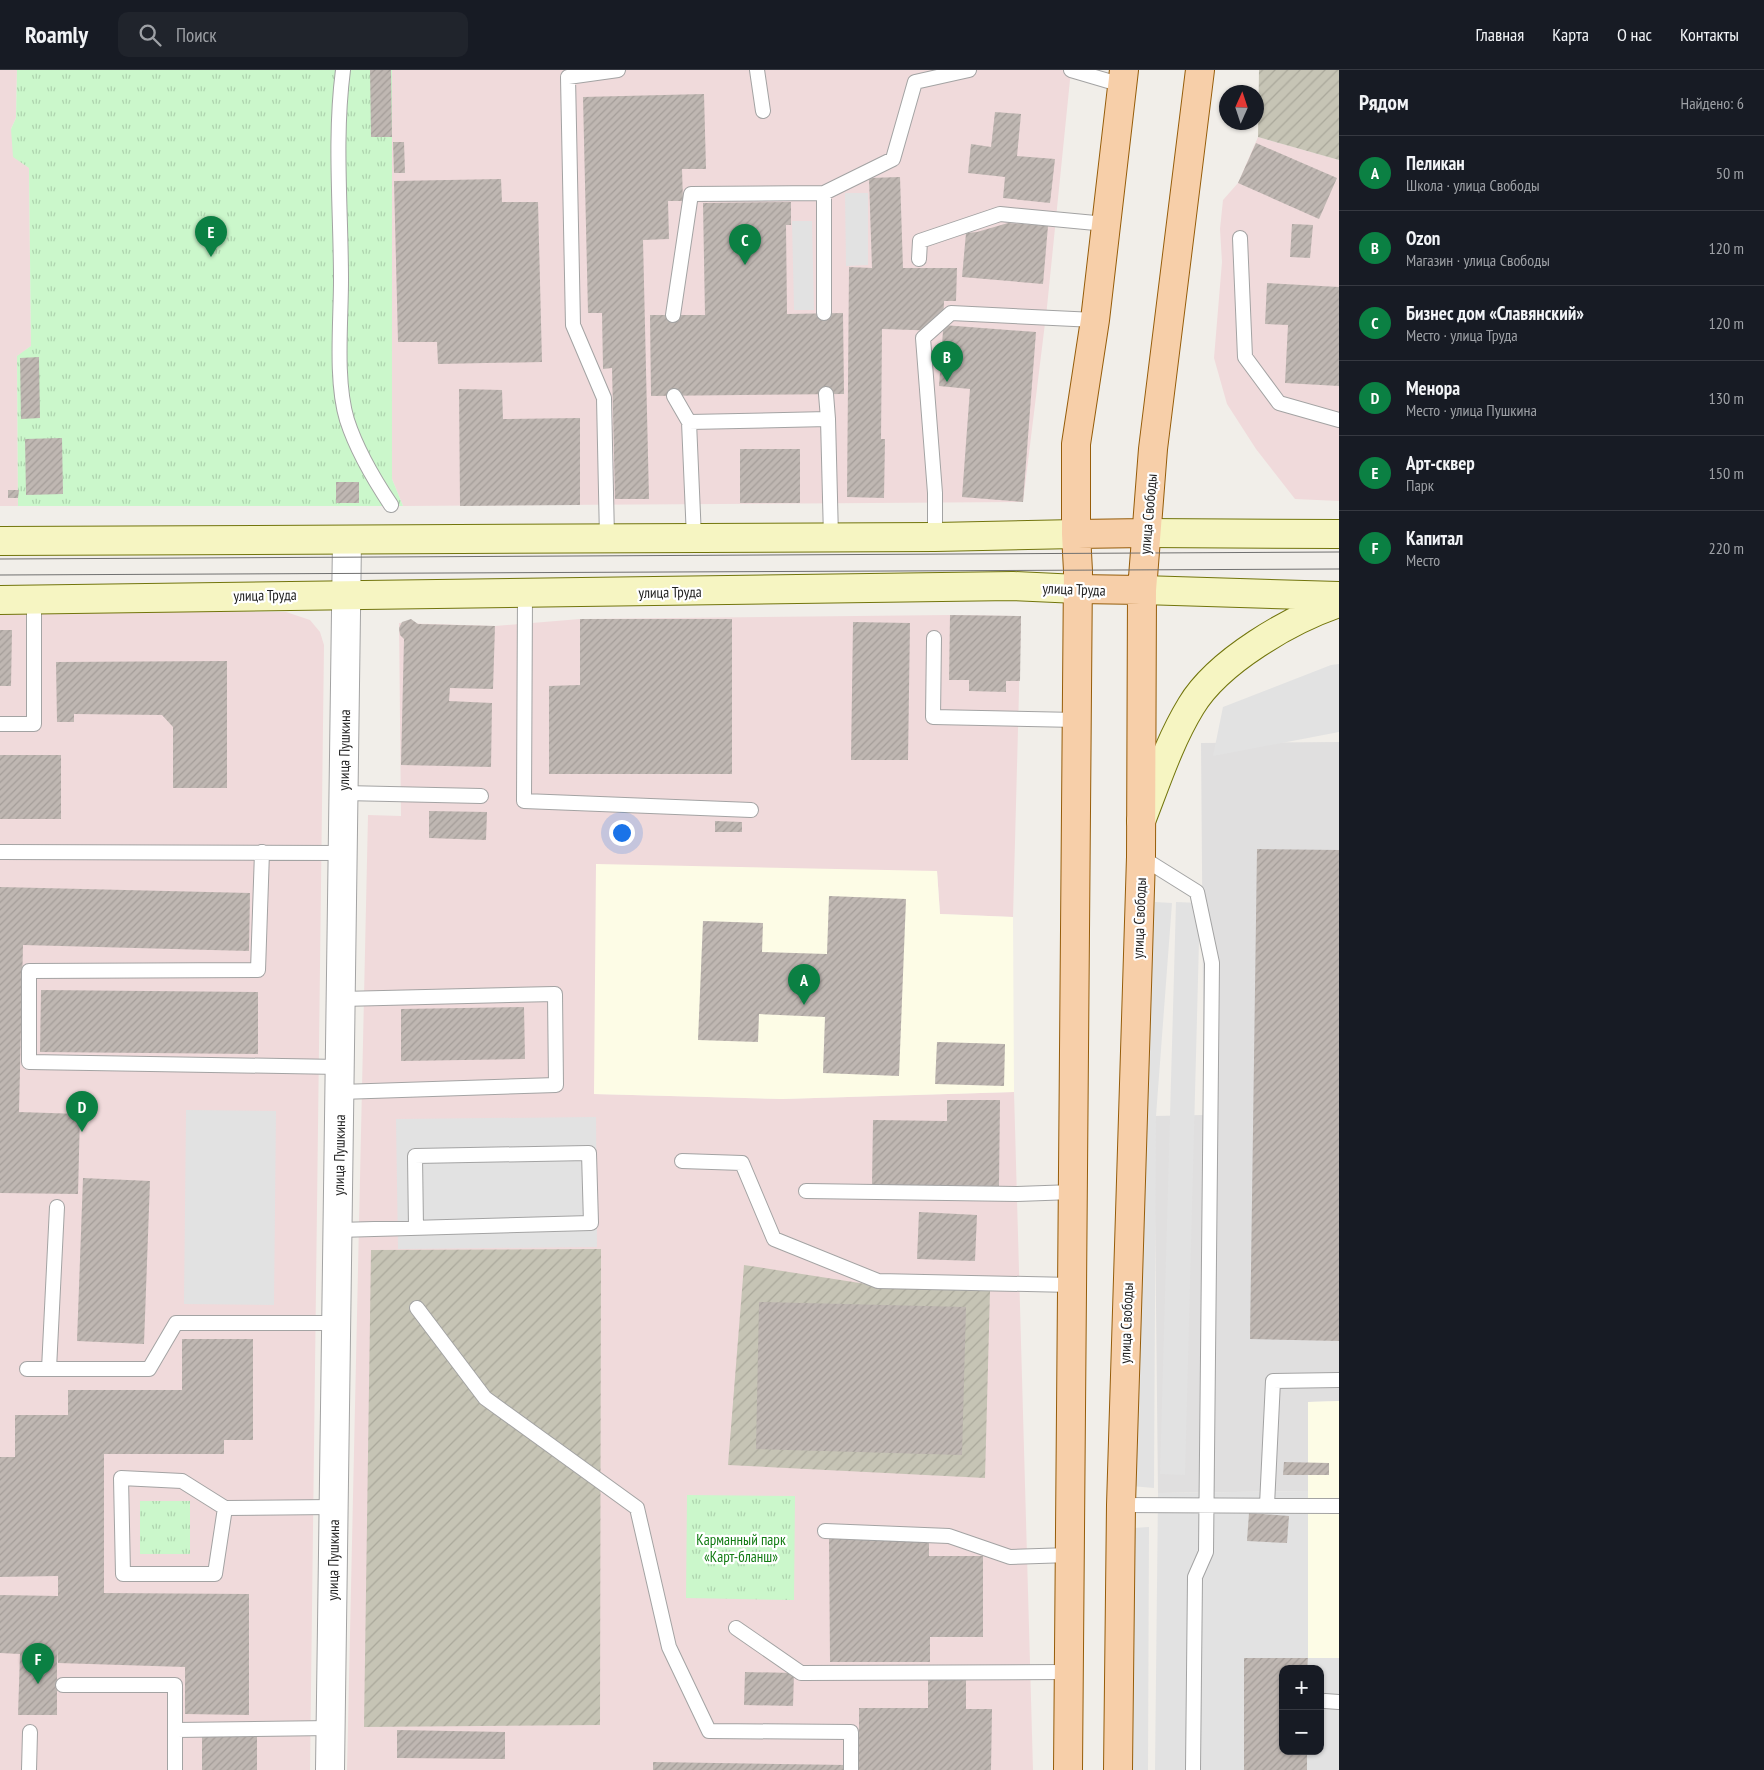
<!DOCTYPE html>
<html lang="ru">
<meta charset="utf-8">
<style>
:root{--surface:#171b24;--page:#20242c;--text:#f1f3f6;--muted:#9ea1a6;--line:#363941;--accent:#0b8043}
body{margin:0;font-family:"PT Sans Narrow",sans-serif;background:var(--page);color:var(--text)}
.controls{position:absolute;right:15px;bottom:15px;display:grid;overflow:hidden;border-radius:10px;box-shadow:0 1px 4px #0004}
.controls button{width:45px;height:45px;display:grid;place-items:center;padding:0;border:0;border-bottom:1px solid var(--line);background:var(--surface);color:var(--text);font:25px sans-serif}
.compass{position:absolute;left:1219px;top:15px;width:45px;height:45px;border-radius:50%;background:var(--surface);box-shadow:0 1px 4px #0004;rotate:3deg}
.you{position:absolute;left:621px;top:762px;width:18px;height:18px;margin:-12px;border:4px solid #fff;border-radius:50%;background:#1a73e8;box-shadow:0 0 0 8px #1a73e833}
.badge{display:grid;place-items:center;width:32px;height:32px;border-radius:50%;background:var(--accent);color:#fff;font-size:16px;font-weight:700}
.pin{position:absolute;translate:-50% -41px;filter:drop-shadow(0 1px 2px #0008)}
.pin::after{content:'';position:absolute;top:26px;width:18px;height:15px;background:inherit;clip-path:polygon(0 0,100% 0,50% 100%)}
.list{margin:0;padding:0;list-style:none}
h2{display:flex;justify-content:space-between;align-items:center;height:65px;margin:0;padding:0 20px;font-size:21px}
h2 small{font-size:16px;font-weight:400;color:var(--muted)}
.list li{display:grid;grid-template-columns:32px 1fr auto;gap:15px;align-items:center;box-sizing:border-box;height:75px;padding:0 20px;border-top:1px solid var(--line)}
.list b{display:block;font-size:19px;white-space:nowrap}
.list p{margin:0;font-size:16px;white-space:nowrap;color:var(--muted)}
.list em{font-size:16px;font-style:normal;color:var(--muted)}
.icon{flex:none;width:28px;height:28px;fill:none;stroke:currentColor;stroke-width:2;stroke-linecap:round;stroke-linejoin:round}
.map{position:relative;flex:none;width:1339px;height:1700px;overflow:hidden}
header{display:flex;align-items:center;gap:30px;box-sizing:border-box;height:70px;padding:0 25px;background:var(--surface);border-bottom:1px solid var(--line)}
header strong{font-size:24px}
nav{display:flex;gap:28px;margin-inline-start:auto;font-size:18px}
.search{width:350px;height:45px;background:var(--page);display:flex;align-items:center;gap:12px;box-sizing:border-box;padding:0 18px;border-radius:10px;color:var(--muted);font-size:19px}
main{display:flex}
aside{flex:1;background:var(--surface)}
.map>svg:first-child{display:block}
.residential{fill:#e0dfdf}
.commercial{fill:#f0dadb}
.education{fill:#fdfce6}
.construction{fill:url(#construction-furrows)}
.park{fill:url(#park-tufts)}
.parking{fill:#e2e2e2}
.building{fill:url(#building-hatch)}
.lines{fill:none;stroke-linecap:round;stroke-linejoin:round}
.service-casing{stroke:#a3a3a3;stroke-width:16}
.minor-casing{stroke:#a3a3a3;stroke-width:30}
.secondary-casing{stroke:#72750c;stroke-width:30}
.primary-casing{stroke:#965d0a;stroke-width:30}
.service{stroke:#fff;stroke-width:14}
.minor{stroke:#fff;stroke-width:28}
.secondary{stroke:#f6f5c2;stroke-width:28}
.primary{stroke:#f7cfa9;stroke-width:28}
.tram{stroke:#707070;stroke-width:1}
.labels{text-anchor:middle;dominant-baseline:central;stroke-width:4.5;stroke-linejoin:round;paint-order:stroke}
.street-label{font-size:15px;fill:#222;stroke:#fff}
.park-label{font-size:15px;fill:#137c14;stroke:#fff}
</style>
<header>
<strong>Roamly</strong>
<div class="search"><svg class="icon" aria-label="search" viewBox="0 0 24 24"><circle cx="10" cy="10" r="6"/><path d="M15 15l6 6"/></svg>Поиск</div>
<nav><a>Главная</a><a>Карта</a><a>О нас</a><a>Контакты</a></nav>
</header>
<main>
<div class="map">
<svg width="1339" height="1700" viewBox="0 0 1339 1700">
<defs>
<pattern id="construction-furrows" width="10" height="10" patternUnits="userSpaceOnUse" patternTransform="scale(1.25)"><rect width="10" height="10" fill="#c6c4b5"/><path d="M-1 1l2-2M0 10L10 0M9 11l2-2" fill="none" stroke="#aaa89b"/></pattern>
<pattern id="park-tufts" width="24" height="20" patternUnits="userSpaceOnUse" patternTransform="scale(1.25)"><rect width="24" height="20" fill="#cbf7cb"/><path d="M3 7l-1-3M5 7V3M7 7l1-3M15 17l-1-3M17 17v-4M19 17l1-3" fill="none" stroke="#aed3ae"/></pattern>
<pattern id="building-hatch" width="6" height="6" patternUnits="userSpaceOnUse" patternTransform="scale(1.25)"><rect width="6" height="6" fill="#bfb7b2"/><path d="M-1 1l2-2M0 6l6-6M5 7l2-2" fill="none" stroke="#a49d99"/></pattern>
</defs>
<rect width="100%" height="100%" fill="#f1eee9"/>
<path class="residential" d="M 1339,672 L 1339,1331 L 1308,1332 L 1308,1421 L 1158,1423 L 1154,1046 L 1204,1045 L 1201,673 Z"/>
<path class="commercial" d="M 0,0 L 17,0 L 16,48 L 11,59 L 29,98 L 31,276 L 17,287 L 18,436 L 0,436 Z
M 392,0 L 1071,0 L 1047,237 L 1023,432 L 403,436 L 392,409 Z
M 1258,67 L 1339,90 L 1339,431 L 1295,429 L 1256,379 L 1227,334 L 1214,288 L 1222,192 L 1220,159 L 1223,130 L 1238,113 Z
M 0,542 L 286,542 L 310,550 L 320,562 L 324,575 L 310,1700 L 0,1700 Z
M 950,545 L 1021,546 L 1013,847 L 940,844 L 937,801 L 594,1024 L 782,1029 L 1014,1022 L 1033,1700 L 347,1700 L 368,745 L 401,746 L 399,553 L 495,556 L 580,549 Z"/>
<path class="education" d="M 596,794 L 937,801 L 940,844 L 1013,847 L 1014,1022 L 782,1029 L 594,1024 Z
M 1339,1331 L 1339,1588 L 1308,1588 L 1308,1332 Z"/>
<path class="construction" d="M 1259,0 L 1339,0 L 1339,90 L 1258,67 Z
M 601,1179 L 600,1655 L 364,1657 L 371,1180 Z
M 744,1195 L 879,1216 L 990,1221 L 985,1408 L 728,1395 Z"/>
<path class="park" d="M 17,0 L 392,0 L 392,409 L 403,436 L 18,436 L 17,286 L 31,276 L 29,98 L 13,87 L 11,59 L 16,48 Z
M 687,1425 L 795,1426 L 794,1530 L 686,1528 Z
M 140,1431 L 190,1431 L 190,1484 L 140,1484 Z"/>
<path class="parking" d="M 845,123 L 868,123 L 868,195 L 846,196 Z
M 792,151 L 812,151 L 814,240 L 794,240 Z
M 1339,594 L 1339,662 L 1213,686 L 1223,637 L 1331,595 Z
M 1155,832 L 1172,833 L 1156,1046 L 1154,1418 L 1131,1416 L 1135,1042 Z
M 1176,832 L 1200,833 L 1185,1405 L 1160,1404 Z
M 186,1040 L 276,1041 L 274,1235 L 184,1234 Z
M 596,1047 L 597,1177 L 398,1179 L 396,1049 Z
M 1308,1421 L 1308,1588 L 1339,1588 L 1339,1700 L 1307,1700 L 1307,1681 L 1320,1681 L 1320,1599 L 1307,1599 L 1307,1588 L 1244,1588 L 1244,1700 L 1155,1700 L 1158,1423 Z
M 1149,1457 L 1148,1700 L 1133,1700 L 1134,1458 Z"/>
<path class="building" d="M 370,0 L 391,0 L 392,67 L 371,67 Z
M 704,24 L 706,99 L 682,99 L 683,131 L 668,131 L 669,169 L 643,170 L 649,429 L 615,429 L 612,298 L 603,299 L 602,243 L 588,243 L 583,27 Z
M 995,42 L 1021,44 L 1017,86 L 1055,89 L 1050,133 L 1003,128 L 1005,107 L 968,103 L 971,74 L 991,77 Z
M 393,72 L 404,72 L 405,103 L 394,103 Z
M 1256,73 L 1337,108 L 1319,149 L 1238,113 Z
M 900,107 L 903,198 L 957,198 L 956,231 L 944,231 L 943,255 L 1036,262 L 1023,432 L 962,427 L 970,319 L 939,316 L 943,261 L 882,259 L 881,369 L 885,369 L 884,428 L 847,427 L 849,197 L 872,198 L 869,108 Z
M 501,109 L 502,132 L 538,132 L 542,292 L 438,294 L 437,272 L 398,272 L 394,111 Z
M 791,132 L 791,155 L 786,155 L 787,244 L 843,243 L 844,324 L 651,326 L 650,245 L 705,245 L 703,133 Z
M 1008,153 L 1048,156 L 1043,214 L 962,207 L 966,163 L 977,162 Z
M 1292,154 L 1313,155 L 1310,188 L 1290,187 Z
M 1267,213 L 1339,217 L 1339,316 L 1285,313 L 1288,255 L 1265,254 Z
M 39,287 L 40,348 L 21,349 L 20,288 Z
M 459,319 L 502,320 L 503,349 L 580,348 L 580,435 L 460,436 Z
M 62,368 L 63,424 L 26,425 L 25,369 Z
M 740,379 L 800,379 L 800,433 L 740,433 Z
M 336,412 L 359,412 L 359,433 L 336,433 Z
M 8,420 L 19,420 L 18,428 L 8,428 Z
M 950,545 L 1021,546 L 1020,611 L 1006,611 L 1006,622 L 969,621 L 969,610 L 949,610 Z
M 411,549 L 418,554 L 495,556 L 493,619 L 450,618 L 449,631 L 492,633 L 491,697 L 401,695 L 404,569 L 400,565 L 399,558 L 402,552 Z
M 580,549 L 732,549 L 732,704 L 549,704 L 549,616 L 580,615 Z
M 853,552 L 910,553 L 908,690 L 851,690 Z
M 0,560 L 12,560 L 11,616 L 0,616 Z
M 227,591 L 227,718 L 173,718 L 173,657 L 162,645 L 74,644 L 74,652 L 57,652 L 56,592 Z
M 0,685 L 61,685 L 61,749 L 0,749 Z
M 429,741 L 487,742 L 486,770 L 429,768 Z
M 715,751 L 742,752 L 742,762 L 715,762 Z
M 1257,779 L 1339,780 L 1339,1271 L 1250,1269 Z
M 0,817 L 250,823 L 249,881 L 23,875 L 19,1042 L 80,1044 L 78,1124 L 0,1123 Z
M 829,826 L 906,829 L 899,1006 L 823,1003 L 825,947 L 759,944 L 758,972 L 698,970 L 703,851 L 763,853 L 762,882 L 827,884 Z
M 41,920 L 258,922 L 258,984 L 40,982 Z
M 524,937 L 525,989 L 401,991 L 401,939 Z
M 937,972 L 1005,974 L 1004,1016 L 935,1014 Z
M 947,1030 L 1000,1030 L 999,1116 L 872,1115 L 873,1050 L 947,1051 Z
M 83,1108 L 150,1111 L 144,1274 L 77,1271 Z
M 919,1142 L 977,1145 L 975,1191 L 917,1189 Z
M 759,1232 L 966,1237 L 962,1385 L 756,1379 Z
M 182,1269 L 253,1269 L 253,1370 L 224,1370 L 224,1384 L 104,1384 L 104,1523 L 249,1524 L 249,1645 L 185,1644 L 185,1597 L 58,1593 L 57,1579 L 57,1645 L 18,1645 L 20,1584 L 0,1583 L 0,1525 L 58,1526 L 58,1506 L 0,1507 L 0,1387 L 15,1387 L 15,1345 L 68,1345 L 68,1320 L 182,1320 Z
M 1284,1392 L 1329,1393 L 1329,1405 L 1283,1405 Z
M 1249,1443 L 1289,1446 L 1287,1473 L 1247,1471 Z
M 829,1469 L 929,1469 L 929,1486 L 983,1486 L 983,1567 L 930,1567 L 930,1592 L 830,1592 Z
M 1244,1588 L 1308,1588 L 1307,1599 L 1283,1599 L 1283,1681 L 1307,1681 L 1307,1700 L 1244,1700 Z
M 745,1602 L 794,1603 L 793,1636 L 744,1635 Z
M 928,1609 L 966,1609 L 966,1639 L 992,1639 L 991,1700 L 859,1700 L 859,1638 L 928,1638 Z
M 397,1660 L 505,1662 L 505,1689 L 397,1688 Z
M 202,1666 L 257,1666 L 257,1700 L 202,1700 Z
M 653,1692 L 846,1695 L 846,1700 L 653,1700 Z"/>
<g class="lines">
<g class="service-casing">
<path id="service" d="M 343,0 C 334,69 341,140 341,210 C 341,252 335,311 347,350 C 357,381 373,408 391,435
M 757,0 L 763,41
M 1071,0 L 1122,15
M 824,123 L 824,243
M 1240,168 L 1245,287 L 1279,333 L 1339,350
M 919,189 L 920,171 L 1000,144 L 1106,154
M 673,245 L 691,124 L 824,123 L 893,89 L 915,12 L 969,0
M 826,324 L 828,349
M 674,326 L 689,352
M 935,467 L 935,423 L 923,268 L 951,243 L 1095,250
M 607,468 L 604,328 L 573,255 L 568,7 L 618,0
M 694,468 L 689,352 L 828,349 L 831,467
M 525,524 L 524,731 L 751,740
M 934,568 L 933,647 L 1077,650
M 0,654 L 34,654 L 34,530
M 344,723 L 481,726
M 0,782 L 343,783
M 262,782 L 258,900 L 29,901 L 29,992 L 340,997
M 1141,787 L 1197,822 L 1212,893 L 1206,1482 L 1195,1507 L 1193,1700
M 340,1022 L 556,1015 L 555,924 L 341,929
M 682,1091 L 742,1093 L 774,1169 L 878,1211 L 1072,1215
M 806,1121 L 1017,1124 L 1073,1122
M 338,1160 L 591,1153 L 589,1083 L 415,1086 L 416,1158
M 417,1238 L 485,1328 L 637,1438 L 669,1577 L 709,1661 L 851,1662 L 851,1700
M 27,1299 L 149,1299 L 176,1253 L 337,1253
M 49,1299 L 57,1137
M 1121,1435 L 1339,1436
M 1267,1435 L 1273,1311 L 1339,1310
M 225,1438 L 215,1504 L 123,1504 L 121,1408 L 182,1411 L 225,1438 L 334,1437
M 825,1461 L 949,1466 L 1010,1487 L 1070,1485
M 736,1558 L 801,1603 L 1069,1602
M 63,1615 L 175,1615 L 175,1700
M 1325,1631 L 1339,1632
M 176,1660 L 331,1658
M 29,1700 L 30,1662"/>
</g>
<g class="minor-casing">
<path id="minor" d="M 330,1700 L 347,470"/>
</g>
<g class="secondary-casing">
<path id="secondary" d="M 1146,463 L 1339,464
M 0,471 L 935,467 L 1076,464
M 1142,520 L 1339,526
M 0,530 L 1013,516 L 1078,519
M 1141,751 C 1156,713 1169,672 1191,636 C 1218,591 1291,549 1339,533"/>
</g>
<g class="primary-casing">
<path id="primary" d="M 1076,464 L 1146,463
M 1078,519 L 1142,520
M 1068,1700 L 1078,501 L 1076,464 L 1076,374 L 1095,250 L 1124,0
M 1118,1700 L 1121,1435 L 1141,787 L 1142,520 L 1153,379 L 1200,0"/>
</g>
<use href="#service" class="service"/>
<use href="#minor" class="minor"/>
<use href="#secondary" class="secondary"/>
<use href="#primary" class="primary"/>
<path class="tram" d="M 0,489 L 1339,482
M 0,505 L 1339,499"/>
</g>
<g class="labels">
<g class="street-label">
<text transform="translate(1148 444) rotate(-85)">улица Свободы</text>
<text transform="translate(1074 519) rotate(2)">улица Труда</text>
<text transform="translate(670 522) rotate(-1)">улица Труда</text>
<text transform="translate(265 525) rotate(-1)">улица Труда</text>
<text transform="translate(344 680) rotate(-89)">улица Пушкина</text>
<text transform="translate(1139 848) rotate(-88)">улица Свободы</text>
<text transform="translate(339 1085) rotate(-89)">улица Пушкина</text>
<text transform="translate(1126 1253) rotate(-88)">улица Свободы</text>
<text transform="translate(333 1490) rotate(-89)">улица Пушкина</text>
</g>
<g class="park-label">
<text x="741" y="1469">Карманный парк<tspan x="741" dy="17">«Карт-бланш»</tspan></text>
</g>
</g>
</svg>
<div class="controls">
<button>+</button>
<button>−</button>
</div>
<svg class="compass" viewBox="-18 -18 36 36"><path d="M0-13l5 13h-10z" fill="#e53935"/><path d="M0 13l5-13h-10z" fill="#9ea1a6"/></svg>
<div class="you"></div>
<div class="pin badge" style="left:804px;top:935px">A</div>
<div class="pin badge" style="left:947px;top:312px">B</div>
<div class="pin badge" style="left:745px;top:195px">C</div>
<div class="pin badge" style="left:82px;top:1062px">D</div>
<div class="pin badge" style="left:211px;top:187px">E</div>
<div class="pin badge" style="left:38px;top:1614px">F</div>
</div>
<aside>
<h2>Рядом<small>Найдено: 6</small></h2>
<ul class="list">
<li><span class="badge">A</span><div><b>Пеликан</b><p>Школа · улица Свободы</p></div><em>50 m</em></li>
<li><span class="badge">B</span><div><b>Ozon</b><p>Магазин · улица Свободы</p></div><em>120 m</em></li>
<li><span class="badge">C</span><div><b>Бизнес дом «Славянский»</b><p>Место · улица Труда</p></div><em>120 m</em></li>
<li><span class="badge">D</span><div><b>Менора</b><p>Место · улица Пушкина</p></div><em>130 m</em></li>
<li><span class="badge">E</span><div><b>Арт-сквер</b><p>Парк</p></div><em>150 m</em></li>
<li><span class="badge">F</span><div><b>Капитал</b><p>Место</p></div><em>220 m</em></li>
</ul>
</aside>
</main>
